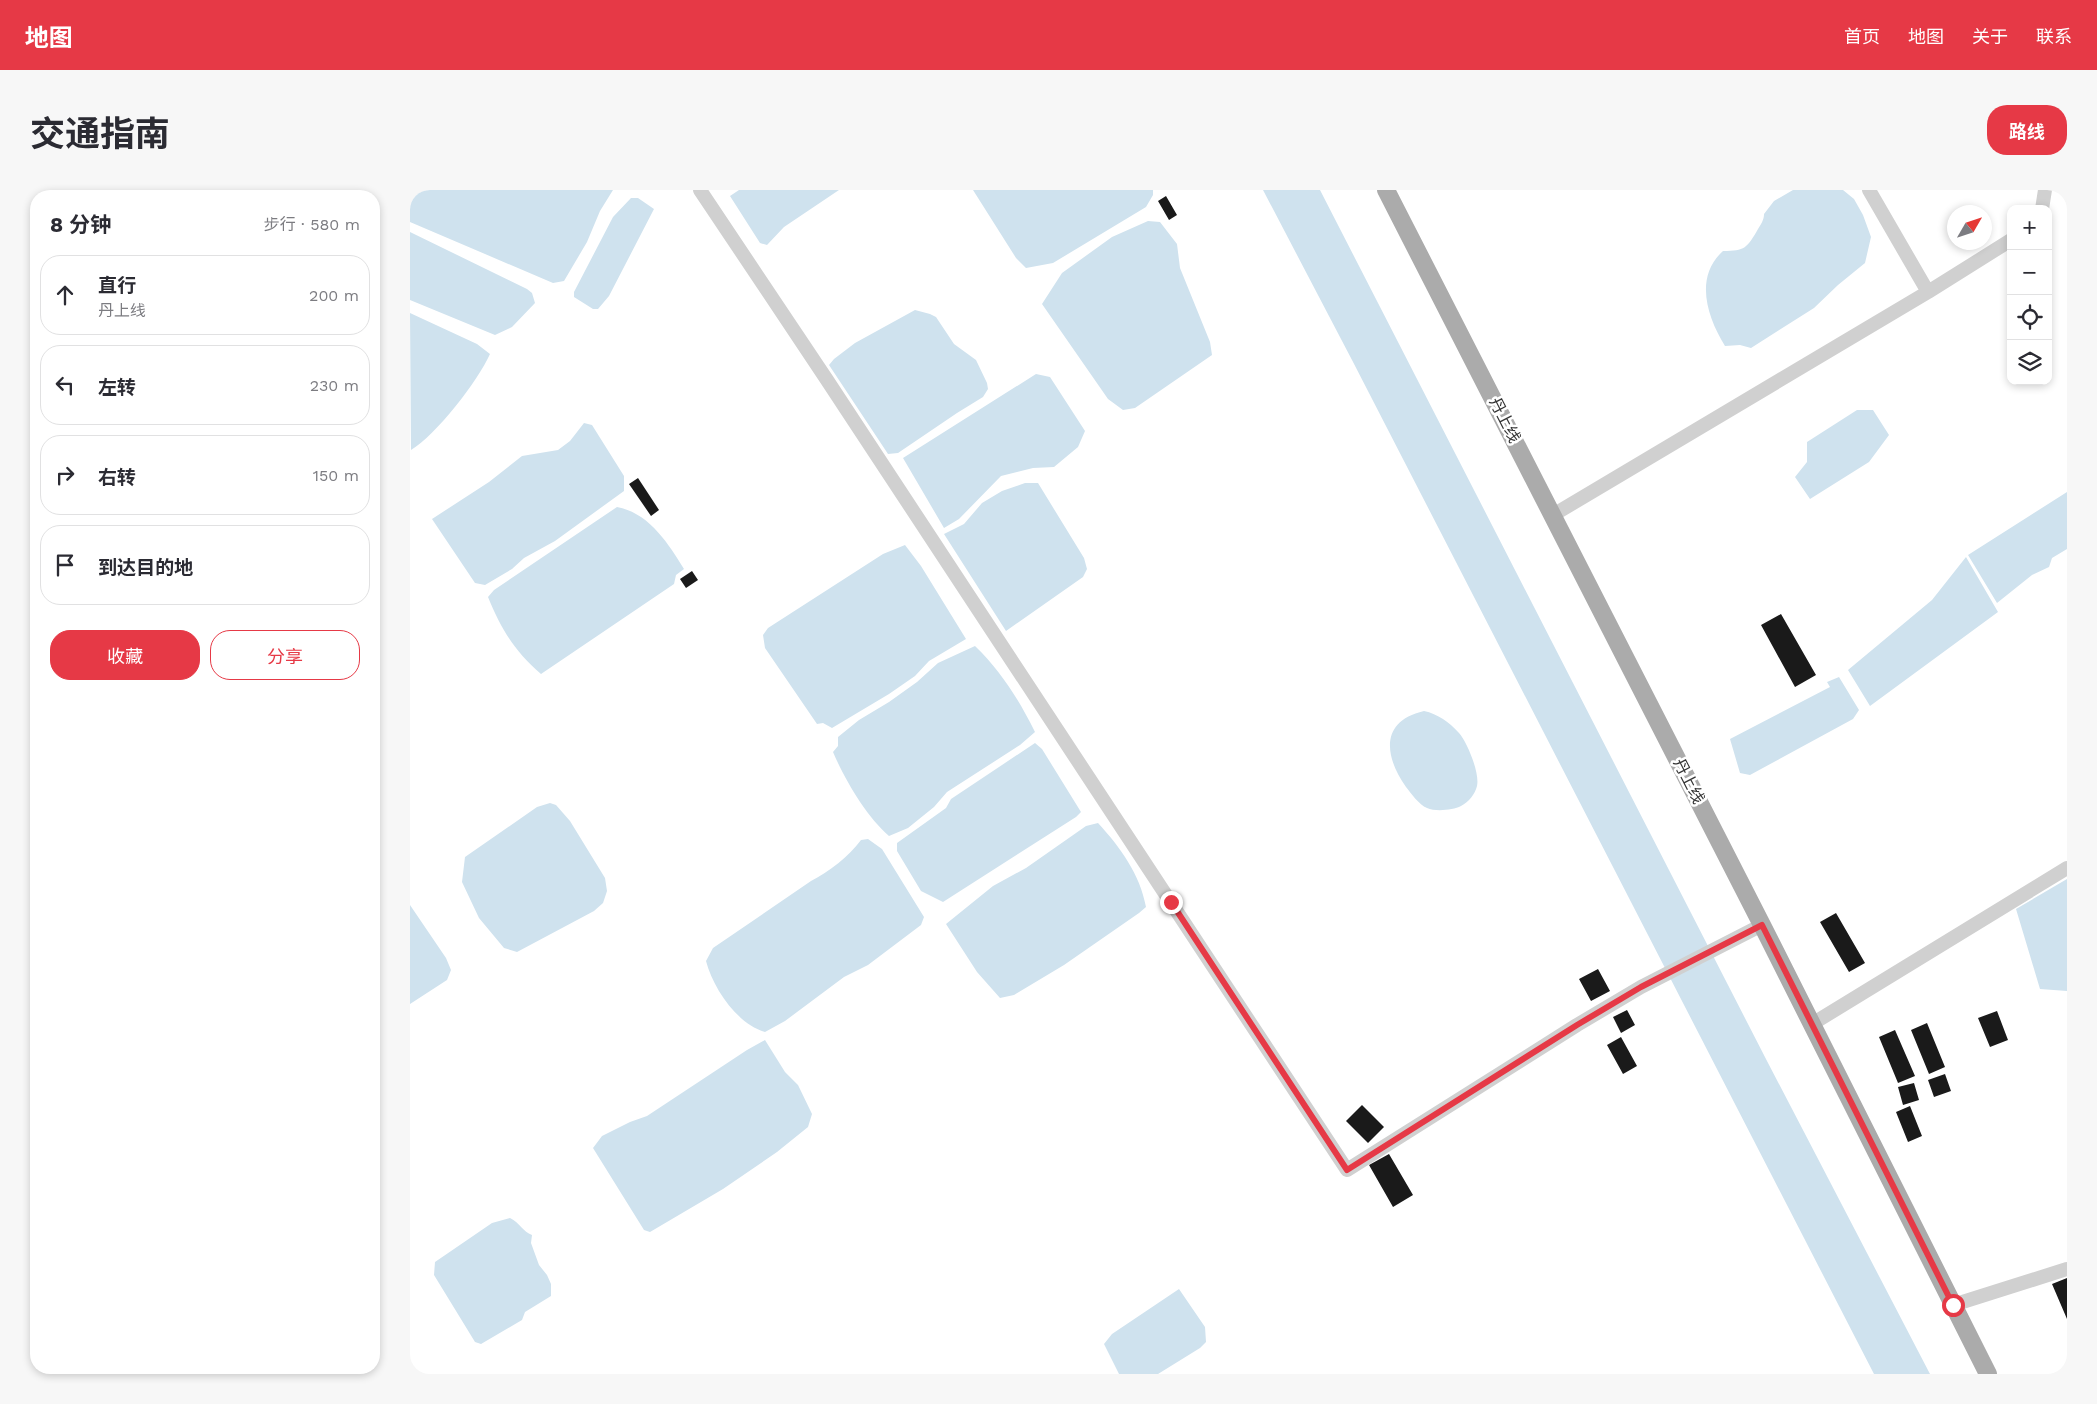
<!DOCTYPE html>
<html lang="zh">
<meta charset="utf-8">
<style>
:root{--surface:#fff;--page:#f7f7f7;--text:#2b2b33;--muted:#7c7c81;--line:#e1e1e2;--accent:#e63946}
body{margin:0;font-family:"Work Sans","Noto Sans SC",sans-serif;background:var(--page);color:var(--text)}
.controls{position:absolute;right:15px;top:15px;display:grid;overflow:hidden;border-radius:10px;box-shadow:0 2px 8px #0003}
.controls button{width:45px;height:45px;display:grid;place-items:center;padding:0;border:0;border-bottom:1px solid var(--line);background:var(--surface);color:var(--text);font:25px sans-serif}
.compass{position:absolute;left:1537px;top:15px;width:45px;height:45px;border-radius:50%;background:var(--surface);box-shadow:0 2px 8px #0003;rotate:51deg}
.stop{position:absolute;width:15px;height:15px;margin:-11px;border:4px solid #e63946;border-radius:50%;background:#fff}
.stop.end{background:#e63946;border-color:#fff;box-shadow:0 1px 5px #0008}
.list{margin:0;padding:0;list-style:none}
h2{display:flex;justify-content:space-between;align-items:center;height:65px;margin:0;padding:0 20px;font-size:21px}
h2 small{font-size:16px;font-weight:400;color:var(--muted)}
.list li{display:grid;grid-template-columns:32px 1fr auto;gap:15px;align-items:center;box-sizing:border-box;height:80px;margin:0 10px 10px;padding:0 10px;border:1px solid var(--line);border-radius:20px}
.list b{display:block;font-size:19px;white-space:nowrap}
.list p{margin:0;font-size:16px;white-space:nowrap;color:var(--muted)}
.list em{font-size:16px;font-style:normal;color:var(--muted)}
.actions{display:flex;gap:10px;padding:15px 20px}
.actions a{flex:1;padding:11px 0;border:1px solid var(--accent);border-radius:20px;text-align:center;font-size:18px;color:var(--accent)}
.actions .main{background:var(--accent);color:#fff}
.icon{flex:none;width:28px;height:28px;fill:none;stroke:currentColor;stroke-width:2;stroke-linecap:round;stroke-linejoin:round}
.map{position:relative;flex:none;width:1657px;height:1184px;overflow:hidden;border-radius:20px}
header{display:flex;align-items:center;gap:30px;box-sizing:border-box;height:70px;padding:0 25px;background:var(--accent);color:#fff}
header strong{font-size:24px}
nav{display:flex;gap:28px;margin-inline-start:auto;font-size:18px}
.intro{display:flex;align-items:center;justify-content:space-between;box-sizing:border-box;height:120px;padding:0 30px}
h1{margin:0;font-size:35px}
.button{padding:12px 22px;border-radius:20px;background:var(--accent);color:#fff;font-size:18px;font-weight:700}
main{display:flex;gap:30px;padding:0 30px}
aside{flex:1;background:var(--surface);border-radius:20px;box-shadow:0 2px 8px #0003}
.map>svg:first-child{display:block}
.water{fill:#cfe2ee}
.building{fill:#1a1a1a}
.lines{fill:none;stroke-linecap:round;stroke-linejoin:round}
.minor{stroke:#d0d0d0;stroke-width:14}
.major{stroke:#ababab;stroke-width:18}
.route{stroke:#e63946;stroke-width:6}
.labels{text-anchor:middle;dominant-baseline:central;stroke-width:5;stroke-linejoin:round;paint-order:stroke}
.street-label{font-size:16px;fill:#333;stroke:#fff}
</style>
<header>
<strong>地图</strong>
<nav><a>首页</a><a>地图</a><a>关于</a><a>联系</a></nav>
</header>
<div class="intro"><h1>交通指南</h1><a class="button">路线</a></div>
<main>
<aside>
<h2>8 分钟<small>步行 · 580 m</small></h2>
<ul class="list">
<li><svg class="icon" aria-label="ahead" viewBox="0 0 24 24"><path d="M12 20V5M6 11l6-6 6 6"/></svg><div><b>直行</b><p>丹上线</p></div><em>200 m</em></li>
<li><svg class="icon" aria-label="left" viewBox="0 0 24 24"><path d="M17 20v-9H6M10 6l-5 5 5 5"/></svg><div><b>左转</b></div><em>230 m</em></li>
<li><svg class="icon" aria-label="right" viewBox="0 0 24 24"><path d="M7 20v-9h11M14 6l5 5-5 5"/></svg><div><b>右转</b></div><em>150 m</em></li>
<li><svg class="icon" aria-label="arrive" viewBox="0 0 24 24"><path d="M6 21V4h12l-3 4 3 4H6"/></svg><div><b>到达目的地</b></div></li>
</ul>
<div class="actions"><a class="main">收藏</a><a>分享</a></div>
</aside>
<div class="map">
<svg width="1657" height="1184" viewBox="0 0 1657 1184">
<rect width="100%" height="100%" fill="#fff"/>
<path class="water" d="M 0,0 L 203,0 L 190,21 L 177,52 L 154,91 L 143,93 L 0,32 Z
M 329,0 L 429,0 L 374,37 L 357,55 L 350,53 L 320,6 Z
M 563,0 L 743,0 L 743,5 L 736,17 L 643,73 L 616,78 L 606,68 Z
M 853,0 L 910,0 L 1357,871 L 1520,1184 L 1464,1184 L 942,170 Z
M 1383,0 L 1433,0 L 1444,9 L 1453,25 L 1461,47 L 1455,73 L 1428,95 L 1404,118 L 1341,158 L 1330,155 L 1315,156 C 1297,127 1284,87 1313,61 C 1335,61 1337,58 1348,39 C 1351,34 1354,30 1354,24 L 1364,11 Z
M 221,8 L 228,8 L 244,19 L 199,106 L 188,119 L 183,119 L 164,107 L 164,102 L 203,27 Z
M 738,31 L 750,32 L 767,54 L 770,78 L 800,152 L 802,165 L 725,218 L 713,220 L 698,209 L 632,114 L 652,83 L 702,47 Z
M 0,42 L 117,99 L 122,103 L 125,113 L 102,137 L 85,145 L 0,110 Z
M 505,120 L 520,124 L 526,127 L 544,154 L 566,170 L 577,193 L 578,199 L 573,207 L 547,223 L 488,263 L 478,264 L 419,175 L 424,169 L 445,153 Z
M 0,123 L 67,154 L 80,164 C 68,191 26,245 1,260 Z
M 626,184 L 640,187 L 675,241 L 668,257 L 644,277 L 623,278 L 591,286 L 549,329 L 534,338 L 493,268 Z
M 1447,220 L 1463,220 L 1479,245 L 1459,272 L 1400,309 L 1385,287 L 1397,272 L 1397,252 Z
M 174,233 L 182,235 L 214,286 L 214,301 L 145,351 L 114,368 L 102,379 L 75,395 L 65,393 L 22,329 L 79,292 L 112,266 L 148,260 L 160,251 Z
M 615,293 L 628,293 L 674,368 L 677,379 L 673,387 L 596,441 L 534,344 L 554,334 L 572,313 L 592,301 Z
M 1657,302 L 1657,359 L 1642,368 L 1639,377 L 1622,385 L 1587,413 L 1558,365 Z
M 207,317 C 239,323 258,353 274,379 L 266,385 L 264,394 L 131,484 C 105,462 91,439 78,407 L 84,400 Z
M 495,355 L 511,376 L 556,449 L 519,471 L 505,486 L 479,504 L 422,538 L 413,533 L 407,534 L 355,458 L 353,445 L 358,438 L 473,364 Z
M 1556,367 L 1588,422 L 1460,516 L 1438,480 L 1522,410 Z
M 565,456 C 591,481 609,510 625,542 L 610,555 L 537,602 L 524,617 L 498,638 L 479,646 C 456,626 435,590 423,562 L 428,556 L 428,547 L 449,530 L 479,512 L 507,492 L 528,473 Z
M 1429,487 L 1449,520 L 1443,529 L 1340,585 L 1330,583 L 1320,549 L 1420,497 L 1417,492 Z
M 1014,521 C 1028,524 1039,532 1049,543 C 1057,552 1070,583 1067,596 C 1065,604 1059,612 1051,616 C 1043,620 1026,622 1017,618 C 1009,615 1001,603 996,597 C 974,566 970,531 1014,521 Z
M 625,553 L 632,559 L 671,622 L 666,627 L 533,712 L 511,701 L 487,661 L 487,653 L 536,618 L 541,609 Z
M 140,613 L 146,615 L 160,631 L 195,688 L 197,701 L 193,713 L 184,721 L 107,762 L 94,758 L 69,728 L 52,692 L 55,667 L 127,617 Z
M 688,633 C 710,657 730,684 736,717 L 729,723 L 654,775 L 604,805 L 590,808 L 567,782 L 536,734 L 583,696 L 616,678 L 676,636 Z
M 458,649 L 472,659 L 514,727 L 511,735 L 458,775 L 434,787 L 375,831 L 355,842 C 327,834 303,798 296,771 L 303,758 L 401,691 C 419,682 439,666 451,650 Z
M 1657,689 L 1657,801 L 1630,799 L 1606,719 Z
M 0,715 L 36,768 L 41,780 L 37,790 L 0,814 Z
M 355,850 L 375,882 L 388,895 L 402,924 L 398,937 L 367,962 L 313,999 L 240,1042 L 234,1040 L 183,958 L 192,946 L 220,932 L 237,926 L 337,860 Z
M 100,1028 C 110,1033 113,1042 122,1045 L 121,1053 L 129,1075 L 137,1085 L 141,1094 L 141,1106 L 115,1122 L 112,1130 L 71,1154 L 65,1152 L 24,1085 L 25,1072 L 82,1033 Z
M 769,1099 L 795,1137 L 796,1152 L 790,1158 L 748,1184 L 709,1184 L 694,1154 L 702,1144 Z"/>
<path class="building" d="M 756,6 L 767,25 L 759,30 L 748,11 Z
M 228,288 L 249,320 L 241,326 L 219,294 Z
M 282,381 L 288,390 L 276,398 L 270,389 Z
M 1371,424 L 1406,485 L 1385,497 L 1351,435 Z
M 1426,723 L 1455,773 L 1439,782 L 1410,732 Z
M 1188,779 L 1200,801 L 1181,811 L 1169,789 Z
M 1217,820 L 1225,835 L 1211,843 L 1203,827 Z
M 1587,821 L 1598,850 L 1580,857 L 1568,828 Z
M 1517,833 L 1535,877 L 1519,884 L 1501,840 Z
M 1485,840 L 1505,886 L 1488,893 L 1469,847 Z
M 1211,847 L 1227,876 L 1213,884 L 1197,855 Z
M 1535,884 L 1541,901 L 1524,907 L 1518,890 Z
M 1504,893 L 1509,910 L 1493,915 L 1488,897 Z
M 952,915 L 974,937 L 958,953 L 936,931 Z
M 1500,916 L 1512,946 L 1498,952 L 1486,922 Z
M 979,964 L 1003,1005 L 983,1017 L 959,975 Z
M 1657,1088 L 1657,1129 L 1642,1094 Z"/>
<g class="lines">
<path class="minor" d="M 290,0 L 417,190 L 937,980 L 1167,835 L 1231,797 L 1352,735
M 1459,0 L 1518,102
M 1632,19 L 1635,0
M 1143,325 L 1518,102 L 1601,50
M 1402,834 L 1657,678
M 1543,1115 L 1657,1079"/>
<path class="major" d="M 976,0 L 1352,735 L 1578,1184"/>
</g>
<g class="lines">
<path class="route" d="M 761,712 L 937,980 L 1167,835 L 1231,797 L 1352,735 L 1543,1115"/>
</g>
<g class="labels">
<g class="street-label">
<text transform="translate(1095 230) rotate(63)">丹上线</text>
<text transform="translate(1279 591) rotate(63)">丹上线</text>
</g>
</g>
</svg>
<div class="controls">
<button>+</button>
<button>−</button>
<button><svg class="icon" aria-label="locate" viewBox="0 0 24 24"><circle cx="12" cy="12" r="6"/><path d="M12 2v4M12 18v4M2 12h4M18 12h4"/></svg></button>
<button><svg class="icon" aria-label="layers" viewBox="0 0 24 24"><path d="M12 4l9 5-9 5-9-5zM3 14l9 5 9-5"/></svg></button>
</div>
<svg class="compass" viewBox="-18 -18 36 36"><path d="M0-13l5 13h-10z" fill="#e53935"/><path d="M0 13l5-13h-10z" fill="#7c7c81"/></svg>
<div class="stop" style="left:1543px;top:1115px"></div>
<div class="stop end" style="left:761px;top:712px"></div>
</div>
</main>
